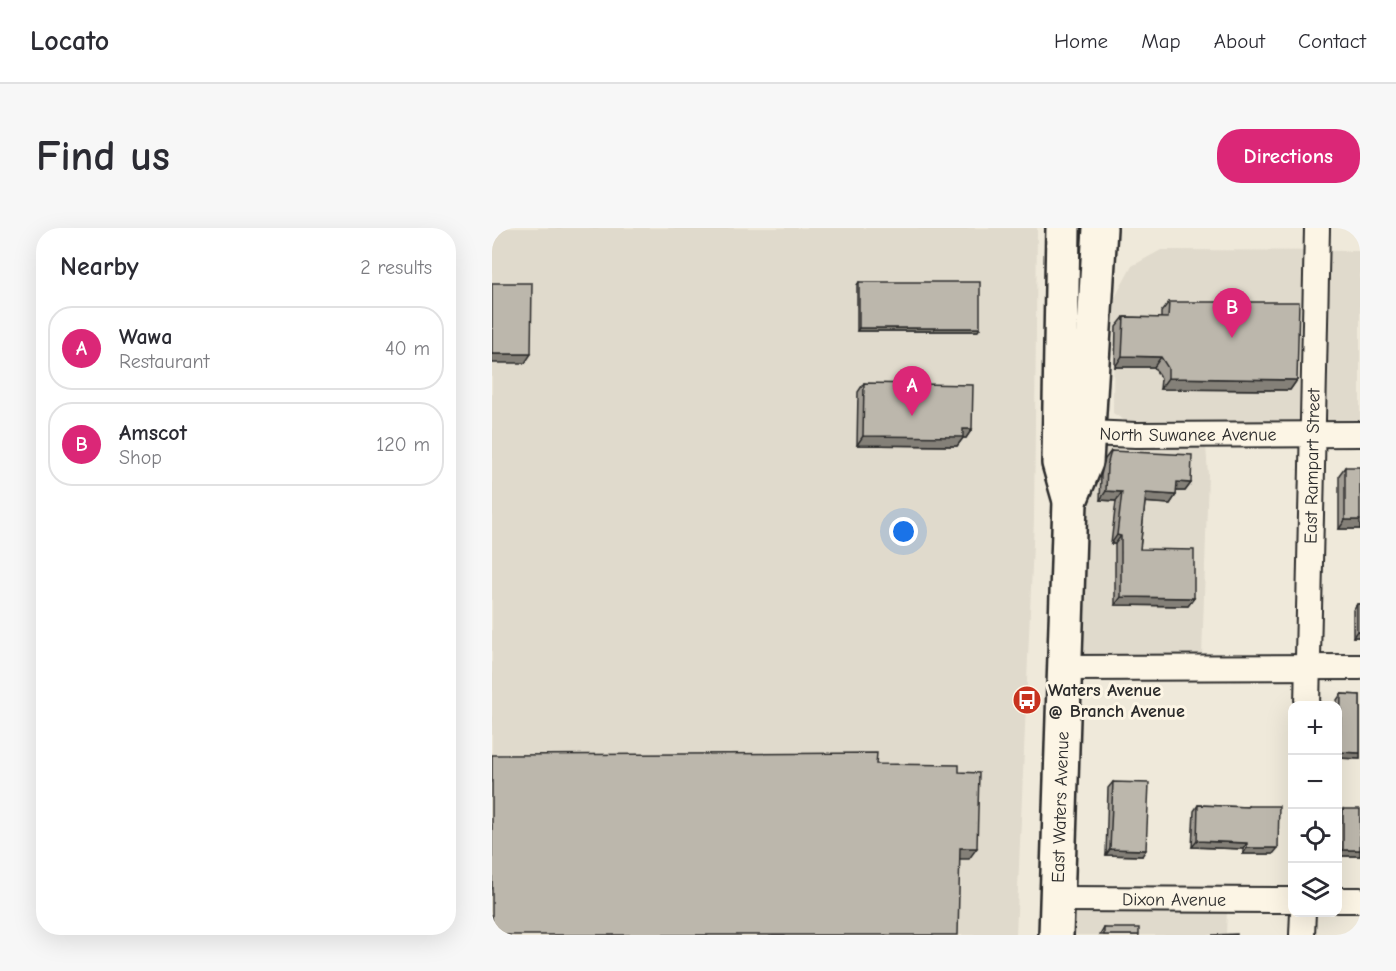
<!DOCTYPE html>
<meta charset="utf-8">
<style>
:root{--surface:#fff;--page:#f7f7f7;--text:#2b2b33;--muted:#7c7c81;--line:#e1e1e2;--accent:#db2777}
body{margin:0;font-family:"Comic Neue",sans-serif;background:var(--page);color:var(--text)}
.controls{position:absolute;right:18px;bottom:18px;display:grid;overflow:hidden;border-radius:12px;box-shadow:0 6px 24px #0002}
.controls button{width:54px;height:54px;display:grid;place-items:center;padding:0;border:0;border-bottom:2px solid var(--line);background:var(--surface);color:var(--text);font:30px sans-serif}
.you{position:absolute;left:412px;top:304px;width:21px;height:21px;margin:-15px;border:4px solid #fff;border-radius:50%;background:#1a73e8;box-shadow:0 0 0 9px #1a73e833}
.badge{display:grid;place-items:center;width:39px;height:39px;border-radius:50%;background:var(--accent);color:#fff;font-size:20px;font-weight:700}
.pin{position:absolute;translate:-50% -50px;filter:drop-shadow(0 2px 3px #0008)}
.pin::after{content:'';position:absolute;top:32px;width:21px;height:18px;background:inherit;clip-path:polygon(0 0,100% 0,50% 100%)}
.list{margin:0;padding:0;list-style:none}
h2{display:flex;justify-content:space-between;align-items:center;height:78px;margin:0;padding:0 24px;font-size:26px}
h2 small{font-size:20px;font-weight:400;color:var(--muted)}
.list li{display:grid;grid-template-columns:39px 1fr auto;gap:18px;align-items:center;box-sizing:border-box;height:84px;margin:0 12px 12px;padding:0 12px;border:2px solid var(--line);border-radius:24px}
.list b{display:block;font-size:22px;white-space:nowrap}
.list p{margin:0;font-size:20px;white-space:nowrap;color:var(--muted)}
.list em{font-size:20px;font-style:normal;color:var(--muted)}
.icon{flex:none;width:33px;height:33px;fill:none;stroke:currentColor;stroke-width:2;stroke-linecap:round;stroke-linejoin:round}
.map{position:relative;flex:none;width:868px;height:707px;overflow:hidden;border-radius:24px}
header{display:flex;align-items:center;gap:36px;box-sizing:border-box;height:84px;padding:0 30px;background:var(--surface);border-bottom:2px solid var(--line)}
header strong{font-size:28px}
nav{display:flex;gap:33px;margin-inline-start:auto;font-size:21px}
.intro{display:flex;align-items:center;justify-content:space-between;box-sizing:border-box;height:144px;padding:0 36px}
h1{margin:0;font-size:42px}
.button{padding:15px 27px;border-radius:24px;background:var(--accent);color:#fff;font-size:21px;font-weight:700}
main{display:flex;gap:36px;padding:0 36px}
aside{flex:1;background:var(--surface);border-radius:24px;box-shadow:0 6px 24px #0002}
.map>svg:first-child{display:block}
.built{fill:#e0dacc}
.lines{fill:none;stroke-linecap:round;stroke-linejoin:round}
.street-casing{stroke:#2b2b2b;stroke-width:28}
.secondary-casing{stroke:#2b2b2b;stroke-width:38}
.street{stroke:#fcf5e5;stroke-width:24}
.secondary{stroke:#fcf5e5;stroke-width:33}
.wall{fill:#a29d94;stroke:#2b2b2b;stroke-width:1.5}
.shaded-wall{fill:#848078;stroke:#2b2b2b;stroke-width:1.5}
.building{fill:#bcb7ac;stroke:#2b2b2b;stroke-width:1.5}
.labels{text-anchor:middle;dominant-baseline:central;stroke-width:6;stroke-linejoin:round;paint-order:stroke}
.street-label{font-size:18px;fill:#2b2b2b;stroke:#fcf5e5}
.poi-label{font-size:18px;font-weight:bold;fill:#2b2b2b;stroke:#fcf5e5;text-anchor:start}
</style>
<header>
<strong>Locato</strong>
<nav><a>Home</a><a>Map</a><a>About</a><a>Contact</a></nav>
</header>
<div class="intro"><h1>Find us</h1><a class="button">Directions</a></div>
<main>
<aside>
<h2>Nearby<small>2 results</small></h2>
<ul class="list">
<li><span class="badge">A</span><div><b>Wawa</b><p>Restaurant</p></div><em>40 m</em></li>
<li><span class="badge">B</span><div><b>Amscot</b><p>Shop</p></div><em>120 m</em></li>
</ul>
</aside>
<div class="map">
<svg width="868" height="707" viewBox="0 0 868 707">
<rect width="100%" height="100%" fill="#efe9da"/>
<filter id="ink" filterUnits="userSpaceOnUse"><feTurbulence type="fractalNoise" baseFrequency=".0167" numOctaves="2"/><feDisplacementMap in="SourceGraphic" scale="12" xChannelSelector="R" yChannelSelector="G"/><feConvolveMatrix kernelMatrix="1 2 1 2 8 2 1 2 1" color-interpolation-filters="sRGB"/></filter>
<g filter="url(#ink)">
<path class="built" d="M 0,0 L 545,0 L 542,292 L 524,707 L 0,707 Z
M 669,22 L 868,23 L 868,194 L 635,194 L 621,185 L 622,71 L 640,38 Z
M 595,217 L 714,217 L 716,247 L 710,429 L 586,430 Z
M 735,682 L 734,707 L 579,707 L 579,683 Z"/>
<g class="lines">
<g class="street-casing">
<g id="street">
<path id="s1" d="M 596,205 L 644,207 L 868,206"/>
<path d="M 573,440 L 868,439"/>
<path id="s2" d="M 815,478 L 825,0"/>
<path id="s3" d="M 565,671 L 800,672"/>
<path d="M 846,672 L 868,672"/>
<path d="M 810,707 L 811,684"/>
</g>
</g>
<g class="secondary-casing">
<g id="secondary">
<path d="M 578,273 L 594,234 L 608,0"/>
<path id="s4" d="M 564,707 L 578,273 L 567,235 L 571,0"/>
</g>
</g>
<use href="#street" class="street"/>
<use href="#secondary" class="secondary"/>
</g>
<path class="wall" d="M 367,54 L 486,103 L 365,103 L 365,57 Z
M 677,74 L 805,152 L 798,162 L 668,161 L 669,151 L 662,139 L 623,139 L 624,99 L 632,89 L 669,90 L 669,84 Z
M 372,155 L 480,201 L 474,210 L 471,210 L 465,218 L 365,217 L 366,164 Z
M 619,223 L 699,255 L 693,263 L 684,263 L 684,267 L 678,276 L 653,274 L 648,321 L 702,370 L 696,378 L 623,377 L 623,316 L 619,316 L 624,273 L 608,272 L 609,247 L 613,231 Z
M 853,239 L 868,301 L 847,301 L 847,247 Z
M 865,376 L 868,376 L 868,409 L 861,409 L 861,382 Z
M 849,466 L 868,467 L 868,531 L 846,530 L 845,472 Z
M 621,554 L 650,628 L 614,627 L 616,560 Z
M 706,577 L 755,579 L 756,578 L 781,626 L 751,626 L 751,621 L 700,619 L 702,583 Z
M 851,581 L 868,628 L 847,628 L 847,587 Z
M 612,700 L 647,707 L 608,707 Z"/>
<path class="shaded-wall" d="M 367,100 L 488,100 L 486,103 L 365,103 Z
M 0,126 L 39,126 L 33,135 L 0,135 Z
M 630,128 L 669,129 L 662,139 L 623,139 Z
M 676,150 L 805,152 L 798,162 L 668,161 Z
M 471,201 L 480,201 L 474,210 L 471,210 L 465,218 L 365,217 L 371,208 Z
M 685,254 L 699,255 L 693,263 L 679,263 Z
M 614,263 L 630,264 L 624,273 L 608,272 Z
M 654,265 L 684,267 L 678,276 L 648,274 Z
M 853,292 L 868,292 L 868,301 L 847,301 Z
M 625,307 L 629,308 L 623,316 L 619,316 Z
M 629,369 L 702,370 L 696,378 L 623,377 Z
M 865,403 L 868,403 L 868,409 L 861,409 Z
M 848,524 L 868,525 L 868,531 L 846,530 L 846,528 Z
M 705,613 L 755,615 L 751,621 L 700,619 Z
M 468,620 L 485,620 L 477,631 L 460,631 Z
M 755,620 L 786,620 L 781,626 L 751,626 Z
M 618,621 L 654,622 L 650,628 L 614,627 Z
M 851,622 L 868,622 L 868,628 L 847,628 Z"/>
<path class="building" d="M 367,54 L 488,54 L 488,100 L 367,100 Z
M 0,55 L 40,55 L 39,126 L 0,126 Z
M 677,74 L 807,74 L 805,152 L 676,150 L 676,140 L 669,129 L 630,128 L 632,89 L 676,90 Z
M 372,155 L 481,157 L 480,201 L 471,201 L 471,209 L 371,208 Z
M 619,223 L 700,227 L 699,255 L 685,254 L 684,267 L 654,265 L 648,321 L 702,322 L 702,370 L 629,369 L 629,308 L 625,307 L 630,264 L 614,263 L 615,238 Z
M 853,239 L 868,239 L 868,292 L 853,292 Z
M 865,376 L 868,376 L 868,403 L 865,403 Z
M 849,466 L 868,467 L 868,525 L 848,524 Z
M 385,525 L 384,536 L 467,537 L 467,544 L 487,545 L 485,620 L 468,620 L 466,707 L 0,707 L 0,527 Z
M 621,554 L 657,555 L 654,622 L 618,621 Z
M 706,577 L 756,579 L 756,578 L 787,578 L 786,620 L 755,620 L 755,615 L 705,613 Z
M 851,581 L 868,581 L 868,622 L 851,622 Z
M 612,700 L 647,700 L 647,707 L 612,707 Z
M 745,706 L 745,707 L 720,707 Z"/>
</g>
<defs>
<g id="bus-disc" transform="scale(1.5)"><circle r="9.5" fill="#c8321e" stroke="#fcf5e5"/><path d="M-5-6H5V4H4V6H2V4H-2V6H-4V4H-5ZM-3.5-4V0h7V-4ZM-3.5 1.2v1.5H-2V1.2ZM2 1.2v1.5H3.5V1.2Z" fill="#fff"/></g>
</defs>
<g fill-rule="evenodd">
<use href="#bus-disc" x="535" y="472"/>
</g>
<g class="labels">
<g class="street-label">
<text stroke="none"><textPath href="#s1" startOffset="100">North Suwanee Avenue</textPath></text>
<text stroke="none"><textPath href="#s2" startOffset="240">East Rampart Street</textPath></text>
<text stroke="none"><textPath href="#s4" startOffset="128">East Waters Avenue</textPath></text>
<text stroke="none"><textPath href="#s3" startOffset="117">Dixon Avenue</textPath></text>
</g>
<g class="poi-label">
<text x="556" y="462">Waters Avenue<tspan x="556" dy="21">@ Branch Avenue</tspan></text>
</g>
</g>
</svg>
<div class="controls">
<button>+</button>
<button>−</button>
<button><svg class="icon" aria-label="locate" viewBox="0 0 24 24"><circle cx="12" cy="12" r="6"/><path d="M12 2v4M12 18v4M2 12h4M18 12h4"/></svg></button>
<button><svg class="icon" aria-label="layers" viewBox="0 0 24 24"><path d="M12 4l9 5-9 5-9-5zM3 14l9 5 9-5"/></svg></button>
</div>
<div class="you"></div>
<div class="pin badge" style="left:420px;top:188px">A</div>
<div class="pin badge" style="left:740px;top:110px">B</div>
</div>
</main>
